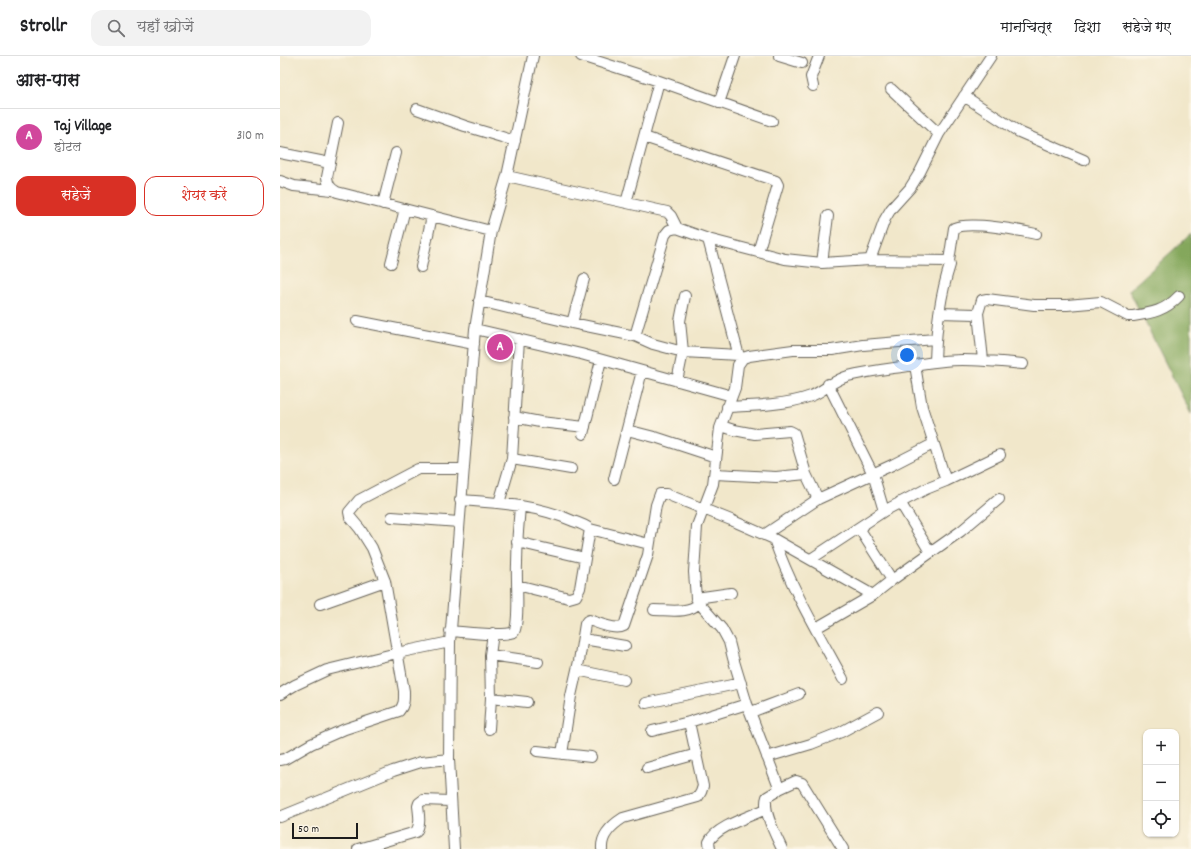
<!DOCTYPE html>
<html lang="hi">
<meta charset="utf-8">
<style>
:root{--surface:#fff;--page:#f2f2f2;--text:#202124;--muted:#757577;--line:#e0e0e0;--accent:#d93025}
body{margin:0;font-family:Dekko,"Playpen Sans Deva",sans-serif;background:var(--page);color:var(--text)}
.controls{position:absolute;right:12px;bottom:12px;display:grid;overflow:hidden;border-radius:8px;box-shadow:0 1px 3px #0004}
.controls button{width:36px;height:36px;display:grid;place-items:center;padding:0;border:0;border-bottom:1px solid var(--line);background:var(--surface);color:var(--text);font:20px sans-serif}
.scale{position:absolute;left:12px;bottom:10px;width:66px;box-sizing:border-box;padding-left:4px;border:2px solid #1c1c1c;border-top:0;font-size:11px;line-height:14px;white-space:nowrap;color:#1c1c1c;-webkit-text-stroke:3px #fcf5e5;paint-order:stroke}
.you{position:absolute;left:627px;top:299px;width:14px;height:14px;margin:-10px;border:3px solid #fff;border-radius:50%;background:#1a73e8;box-shadow:0 0 0 6px #1a73e833}
.badge{display:grid;place-items:center;width:26px;height:26px;border-radius:50%;background:var(--accent);color:#fff;font-size:13px;font-weight:700}
.pin{position:absolute;translate:-50% -50%;border:2px solid #fff;box-shadow:0 1px 4px #0006}
.list{margin:0;padding:0;list-style:none}
h2{display:flex;justify-content:space-between;align-items:center;height:52px;margin:0;padding:0 16px;font-size:17px}
h2 small{font-size:13px;font-weight:400;color:var(--muted)}
.list li{display:grid;grid-template-columns:26px 1fr auto;gap:12px;align-items:center;box-sizing:border-box;height:56px;padding:0 16px;border-top:1px solid var(--line)}
.list b{display:block;font-size:15px;white-space:nowrap}
.list p{margin:0;font-size:13px;white-space:nowrap;color:var(--muted)}
.list em{font-size:13px;font-style:normal;color:var(--muted)}
.actions{display:flex;gap:8px;padding:12px 16px}
.actions a{flex:1;padding:9px 0;border:1px solid var(--accent);border-radius:12px;text-align:center;font-size:14px;color:var(--accent)}
.actions .main{background:var(--accent);color:#fff}
.icon{flex:none;width:22px;height:22px;fill:none;stroke:currentColor;stroke-width:2;stroke-linecap:round;stroke-linejoin:round}
.map{position:relative;flex:none;width:911px;height:793px;overflow:hidden}
header{display:flex;align-items:center;gap:24px;box-sizing:border-box;height:56px;padding:0 20px;background:var(--surface);border-bottom:1px solid var(--line)}
header strong{font-size:19px}
nav{display:flex;gap:22px;margin-inline-start:auto;font-size:14px}
.search{width:280px;height:36px;background:var(--page);display:flex;align-items:center;gap:10px;box-sizing:border-box;padding:0 14px;border-radius:12px;color:var(--muted);font-size:15px}
main{display:flex}
aside{flex:1;background:var(--surface)}
.map>svg:first-child{display:block}
.forest{fill:#84a75c;stroke:#50623c}
.lines{fill:none;stroke-linecap:round;stroke-linejoin:round}
.street-casing{stroke:#676359;stroke-width:12}
.street{stroke:#fff;stroke-width:10}
</style>
<header>
<strong>Strollr</strong>
<div class="search"><svg class="icon" aria-label="search" viewBox="0 0 24 24"><circle cx="10" cy="10" r="6"/><path d="M15 15l6 6"/></svg>यहाँ खोजें</div>
<nav><a>मानचित्र</a><a>दिशा</a><a>सहेजे गए</a></nav>
</header>
<main>
<aside>
<h2>आस-पास<small></small></h2>
<ul class="list">
<li><span class="badge" style="background:#d1479c">A</span><div><b>Taj Village</b><p>होटल</p></div><em>310 m</em></li>
</ul>
<div class="actions"><a class="main">सहेजें</a><a>शेयर करें</a></div>
</aside>
<div class="map">
<svg width="911" height="793" viewBox="0 0 911 793">
<rect width="100%" height="100%" fill="#fcf5e5"/>
<filter id="ink" filterUnits="userSpaceOnUse"><feTurbulence type="fractalNoise" baseFrequency=".025" numOctaves="2"/><feDisplacementMap in="SourceGraphic" scale="8" xChannelSelector="R" yChannelSelector="G"/><feConvolveMatrix kernelMatrix="1 2 1 2 8 2 1 2 1" color-interpolation-filters="sRGB"/></filter>
<filter id="wash" filterUnits="userSpaceOnUse"><feTurbulence type="fractalNoise" baseFrequency=".012" numOctaves="4" result="noise"/><feDisplacementMap in="SourceGraphic" scale="16" xChannelSelector="R" yChannelSelector="G"/><feGaussianBlur stdDeviation="0.9" result="paint"/><feColorMatrix in="noise" values="0 0 0 0 0 0 0 0 0 0 0 0 0 0 0 0 0 1.4 0 .05"/><feComposite in="paint" operator="in"/></filter>
<g filter="url(#wash)">
<rect width="100%" height="100%" fill="#f1e7ca"/>
<path class="forest" d="M 911,178 L 911,358 L 849,234 Z"/>
</g>
<g filter="url(#ink)">
<g class="lines">
<g class="street-casing">
<path id="street" d="M 301,0 L 379,25 L 492,65
M 499,0 L 522,7
M 533,30 L 531,21 L 539,0
M 611,33 L 659,78
M 684,40 L 739,76 L 804,104
M 439,47 L 455,0
M 137,53 L 185,70 L 235,85
M 58,67 L 47,121 C 48,129 50,132 57,136 L 211,175
M 364,81 L 496,125 L 498,129 L 478,196
M 0,97 L 50,107
M 227,120 L 387,156 L 391,160 L 397,172
M 0,125 L 14,130 L 52,134
M 346,147 L 379,25
M 103,148 L 116,97
M 428,183 L 460,304
M 590,204 L 605,163 L 611,153 L 630,132 L 640,116 L 659,78 L 711,0
M 111,207 L 125,153
M 542,207 L 548,160
M 141,211 L 152,160
M 199,245 L 292,267 L 355,280 L 373,288 L 403,296 L 459,299
M 659,257 L 696,258 L 698,257 L 702,244 L 707,243 L 754,249 L 787,249 L 821,246 L 848,260 L 853,260 C 872,257 885,255 899,240
M 698,257 L 703,304
M 77,265 L 194,288
M 292,267 L 304,223
M 195,273 L 301,298 L 452,340
M 355,280 L 385,179 L 389,174 L 397,172 L 428,183 L 505,203 L 542,207 L 590,204 L 669,205
M 655,305 C 656,273 660,240 670,209 L 669,205 L 674,172 C 690,165 738,174 756,178
M 635,309 L 642,351 L 666,425
M 397,325 L 403,296 L 400,265 L 405,240
M 548,328 L 593,418 L 604,455
M 447,351 C 473,350 507,349 531,340 C 544,335 553,324 568,320 C 588,315 608,313 628,310 C 646,307 664,304 682,304 C 702,304 722,306 743,308
M 234,361 L 260,366 L 305,371
M 441,370 L 454,374 L 475,378 L 510,375 L 514,377 L 526,418 L 538,443
M 347,374 L 378,382 L 436,401
M 303,378 L 321,304
M 232,403 L 291,413
M 435,418 L 496,421 L 526,418
M 334,423 L 362,315
M 180,444 C 219,447 258,449 293,465 C 299,467 305,469 310,473 L 300,532 L 296,540 L 289,542 L 237,529
M 620,446 L 650,496
M 219,447 L 232,403 L 239,283
M 112,461 L 179,466
M 579,472 L 612,524
M 310,473 L 369,488
M 484,479 L 538,443 L 612,409 L 653,388
M 494,483 C 511,532 538,577 563,623
M 237,486 L 305,502
M 531,503 L 604,455 L 646,433 L 666,425 L 720,399
M 416,542 L 451,537
M 40,548 L 105,525
M 374,554 C 389,554 409,558 419,547
M 536,572 L 593,539 L 612,524 L 681,475 L 719,443
M 170,575 C 185,576 222,581 234,576 C 240,565 236,523 237,508 C 237,489 238,469 240,450
M 303,583 L 345,590
M 210,599 L 258,606
M 297,614 L 344,624
M 0,638 L 15,629 L 47,614 L 117,597 L 170,586
M 211,642 L 247,646
M 366,647 L 461,627
M 471,656 L 519,638
M 209,673 L 211,642 L 210,599 L 213,577
M 372,675 L 409,666 L 467,648
M 257,695 L 311,701
M 282,698 L 291,640 L 299,605 L 305,568 L 307,565 L 309,564 C 319,567 335,575 344,570 L 368,499 L 376,449 L 380,438 L 386,438 L 451,464 L 494,483 L 593,539
M 487,701 L 531,688 L 561,676 L 598,656
M 0,704 L 5,703 L 31,688 L 65,673 L 119,655 C 125,648 124,643 124,635 L 105,525 L 92,492 L 80,473 L 70,461 L 69,456 L 79,444 L 138,413 L 184,413
M 367,712 L 417,698
M 499,733 L 516,725 L 522,727 L 563,793
M 0,761 L 113,715 L 141,706 L 169,703
M 78,793 L 136,776 C 141,768 139,759 138,750 L 139,747 L 143,744 L 170,745
M 174,793 L 169,703 L 170,586 L 195,273 L 211,175 L 227,120 L 253,0
M 322,793 C 321,779 332,769 343,762 L 418,741 L 421,736 L 423,730 L 409,666
M 430,793 L 429,786 C 435,771 471,760 486,753
M 502,793 C 496,780 482,754 487,741 L 497,735 L 499,733 L 498,729 L 467,648 L 453,602 L 449,586 L 442,573 L 419,547 L 416,542 L 414,516 L 417,470 L 433,428 L 440,372 L 455,332 L 458,309 L 463,302 L 469,300 L 513,294 L 552,294 L 583,289 L 655,283"/>
</g>
<use href="#street" class="street"/>
</g>
</g>
</svg>
<div class="controls">
<button>+</button>
<button>−</button>
<button><svg class="icon" aria-label="locate" viewBox="0 0 24 24"><circle cx="12" cy="12" r="6"/><path d="M12 2v4M12 18v4M2 12h4M18 12h4"/></svg></button>
</div>
<div class="scale">50 m</div>
<div class="you"></div>
<div class="pin badge" style="left:220px;top:291px;background:#d1479c">A</div>
</div>
</main>
